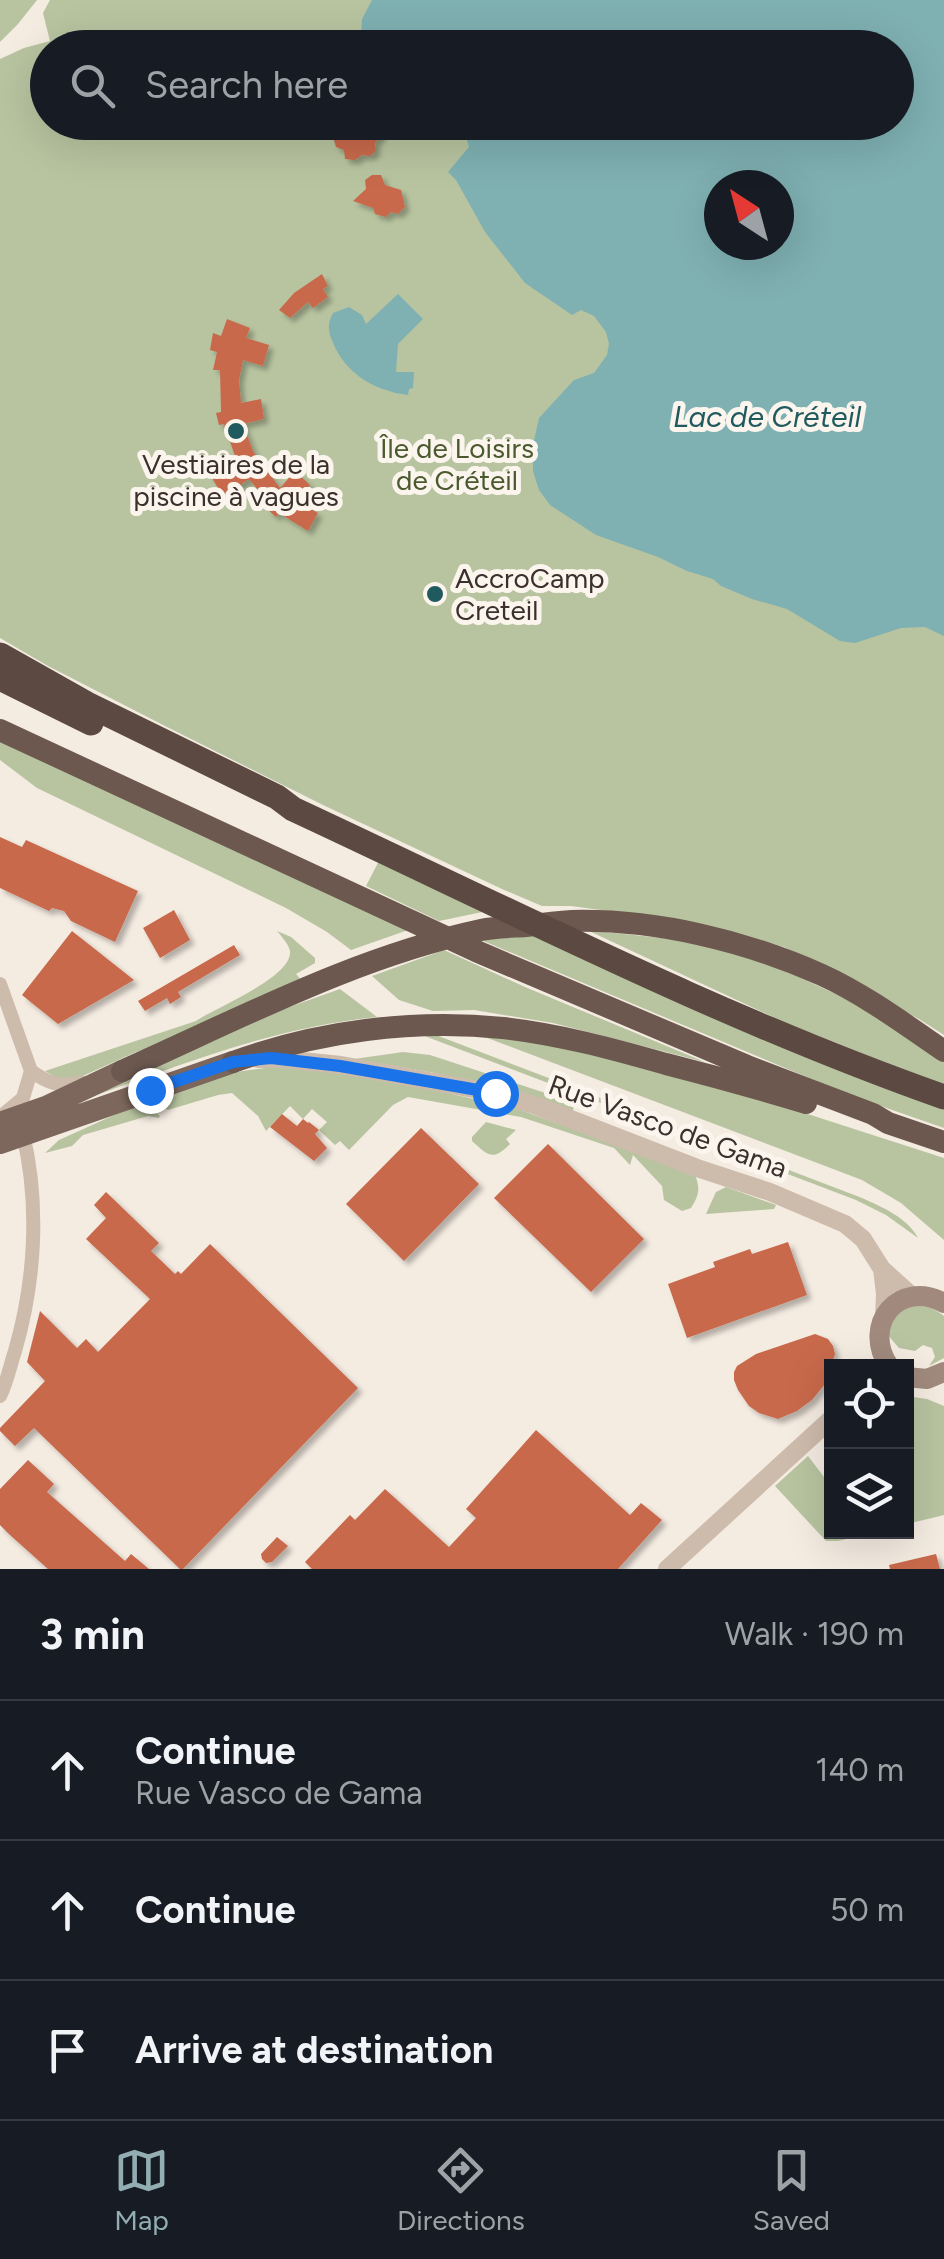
<!DOCTYPE html>
<meta charset="utf-8">
<style>
:root{--surface:#171b24;--page:#20242c;--text:#f1f3f6;--muted:#9ea1a6;--line:#363941;--accent:#92aeb2}
body{margin:0;font-family:Figtree,sans-serif;background:var(--page);color:var(--text)}
.controls{position:absolute;right:30px;bottom:30px;display:grid;overflow:hidden;border-radius:0px;box-shadow:0 10px 40px #0002}
.controls button{width:90px;height:90px;display:grid;place-items:center;padding:0;border:0;border-bottom:2px solid var(--line);background:var(--surface);color:var(--text);font:50px sans-serif}
.compass{position:absolute;left:704px;top:170px;width:90px;height:90px;border-radius:50%;background:var(--surface);box-shadow:0 10px 40px #0002;rotate:324deg}
.stop{position:absolute;width:30px;height:30px;margin:-22px;border:8px solid #1a73e8;border-radius:50%;background:#fff}
.stop.end{background:#1a73e8;border-color:#fff;box-shadow:0 2px 10px #0008}
.list{margin:0;padding:0;list-style:none}
h2{display:flex;justify-content:space-between;align-items:center;height:130px;margin:0;padding:0 40px;font-size:42px}
h2 small{font-size:32px;font-weight:400;color:var(--muted)}
.list li{display:grid;grid-template-columns:65px 1fr auto;gap:30px;align-items:center;box-sizing:border-box;height:140px;padding:0 40px;border-top:2px solid var(--line)}
.list b{display:block;font-size:38px;white-space:nowrap}
.list p{margin:0;font-size:32px;white-space:nowrap;color:var(--muted)}
.list em{font-size:32px;font-style:normal;color:var(--muted)}
.icon{flex:none;width:55px;height:55px;fill:none;stroke:currentColor;stroke-width:2;stroke-linecap:round;stroke-linejoin:round}
.map{position:relative;flex:none;width:944px;height:1569px;overflow:hidden}
.search{position:absolute;background:var(--surface);box-shadow:0 10px 40px #0002;left:30px;right:30px;top:30px;height:110px;display:flex;align-items:center;gap:25px;box-sizing:border-box;padding:0 35px;border-radius:55px;color:var(--muted);font-size:38px}
.sheet{height:550px;background:var(--surface)}
nav{display:flex;justify-content:space-around;align-items:center;box-sizing:border-box;height:140px;border-top:2px solid var(--line);background:var(--surface);font-size:28px;color:var(--muted)}
nav a{display:grid;justify-items:center;gap:5px}
nav .on{color:var(--accent)}
.map>svg:first-child{display:block}
.green{fill:#b8c4a0;fill-rule:evenodd}
.water{fill:#7fb0b2;fill-rule:evenodd}
.building{fill:#c8694b;filter:url(#shadow)}
.lines{fill:none;stroke-linecap:round;stroke-linejoin:round}
.minor{stroke:#cdbbac;stroke-width:14}
.tertiary{stroke:#cdbbac;stroke-width:18}
.secondary{stroke:#a18a7d;stroke-width:20}
.primary{stroke:#7d675c;stroke-width:22}
.trunk{stroke:#6c584f;stroke-width:22}
.motorway{stroke:#5c4a42;stroke-width:25}
.route{stroke:#1a73e8;stroke-width:12}
.poi-dot{fill:#1f5a5e;stroke:#fbf5ee;stroke-width:4}
.labels{text-anchor:middle;dominant-baseline:central;stroke-width:10;stroke-linejoin:round;paint-order:stroke}
.park-label{font-size:28px;fill:#4a5a2e;stroke:#fbf5ee}
.poi-label{font-size:28px;fill:#3b302b;stroke:#fbf5ee}
.street-label{font-size:28px;fill:#3b302b;stroke:#fbf5ee}
.water-label{font-size:30px;font-style:italic;fill:#1f5a5e;stroke:#fbf5ee}
</style>
<div class="map">
<svg width="944" height="1569" viewBox="0 0 944 1569">
<defs>
<filter id="shadow"><feDropShadow dx="4.5" dy="4.5" stdDeviation="2.5" flood-color="#0004"/></filter>
</defs>
<rect width="100%" height="100%" fill="#f4ebe1"/>
<path class="green" d="M 0,0 L 37,0 L 18,24 L 0,42 Z
M 50,0 L 944,0 L 944,1035 L 919,1019 L 784,947 L 703,924 L 571,906 L 542,906 L 502,889 L 323,805 L 167,727 L 48,666 L 0,638 L 0,59 L 24,48 L 50,41 L 43,13 ZM 48,48 L 896,48 L 896,122 L 48,122 ZM 719,185 L 779,185 L 779,245 L 719,245 Z
M 0,740 L 411,929 L 351,950 L 327,932 L 286,908 L 37,788 L 0,760 Z
M 381,857 L 492,910 L 439,921 L 366,886 Z
M 587,930 L 680,940 L 762,960 L 838,995 L 894,1026 L 944,1061 L 944,1086 L 786,1023 Z
M 277,931 L 291,937 L 315,958 L 315,963 L 296,974 L 302,981 L 179,1038 L 136,1052 L 76,1079 L 62,1081 L 45,1071 L 196,1021 C 215,1008 293,977 290,951 C 289,945 282,937 277,931 Z
M 547,934 L 944,1107 L 944,1128 L 852,1096 L 481,940 Z
M 444,950 L 525,987 L 705,1062 L 553,1023 L 474,1010 L 433,1011 L 399,1000 L 372,976 Z
M 340,989 L 377,1017 C 263,1028 156,1075 49,1112 L 253,1020 Z
M 428,1032 L 862,1198 C 882,1207 908,1218 918,1238 L 886,1215 L 856,1200 L 422,1035 Z
M 482,1036 L 558,1045 L 709,1082 L 944,1158 L 944,1240 L 901,1203 L 862,1180 Z
M 403,1052 L 430,1055 L 576,1103 L 571,1114 L 512,1092 L 435,1073 L 354,1059 Z
M 294,1066 L 421,1087 L 518,1109 L 694,1173 C 701,1188 699,1195 691,1208 L 682,1211 L 664,1200 L 662,1186 L 633,1155 L 630,1165 L 614,1148 L 521,1117 L 408,1097 L 393,1105 L 349,1150 L 340,1141 L 335,1145 L 319,1130 L 327,1122 L 312,1109 L 303,1119 L 290,1106 L 266,1131 L 258,1116 L 232,1093 L 218,1095 L 168,1110 L 164,1107 L 163,1097 C 188,1076 261,1067 294,1066 Z
M 143,1102 L 160,1116 L 159,1118 L 148,1116 L 83,1135 L 72,1146 L 45,1153 L 59,1140 Z
M 486,1122 L 516,1130 L 506,1139 L 510,1144 C 492,1162 488,1155 472,1141 L 472,1137 Z
M 726,1187 L 776,1205 L 774,1209 L 706,1214 L 716,1192 Z
M 913,1305 C 926,1305 934,1308 944,1316 L 944,1358 L 929,1366 L 935,1357 L 932,1348 L 923,1345 L 915,1351 L 899,1348 L 887,1334 C 890,1320 899,1311 913,1305 Z
M 906,1396 L 927,1399 L 944,1406 L 944,1515 L 907,1524 Z
M 808,1456 L 831,1486 L 832,1532 L 878,1532 L 838,1541 L 826,1541 L 775,1486 Z"/>
<path class="water" d="M 372,0 L 944,0 L 944,636 L 925,627 L 901,628 L 855,643 L 840,641 L 787,609 L 752,599 L 721,586 L 713,579 L 687,571 L 658,557 L 596,535 L 550,505 L 539,490 L 533,471 L 533,445 L 539,418 L 574,380 L 594,373 L 607,355 L 609,344 L 606,332 L 594,316 L 581,310 L 572,315 L 525,283 L 485,232 L 456,180 L 448,172 L 469,147 L 462,123 L 896,122 L 896,48 L 365,47 L 361,45 L 362,19 ZM 719,185 L 779,185 L 779,245 L 719,245 Z
M 398,294 L 423,319 L 398,344 L 396,372 L 414,372 L 413,388 L 409,389 L 408,395 C 375,391 346,374 333,343 C 328,331 327,324 333,313 L 349,307 L 362,315 L 366,324 Z"/>
<path class="building" d="M 338,122 L 378,122 L 381,136 L 375,143 L 376,151 L 370,156 L 362,155 L 355,160 L 345,159 L 344,150 L 336,147 L 333,137 L 340,131 Z
M 372,175 L 381,175 L 385,185 L 401,190 L 405,207 L 398,214 L 391,212 L 386,217 L 375,214 L 373,208 L 353,201 L 366,189 L 365,180 Z
M 322,274 L 328,286 L 323,289 L 328,297 L 313,308 L 308,302 L 290,318 L 279,310 L 294,293 Z
M 227,319 L 250,328 L 246,338 L 269,345 L 263,366 L 243,360 L 239,380 L 241,403 L 261,399 L 264,419 L 243,424 L 253,451 L 280,488 L 295,471 L 310,485 L 296,501 L 318,513 L 308,531 L 279,513 L 276,517 L 267,509 L 271,506 L 249,479 L 223,497 L 207,469 L 235,456 L 224,424 L 219,425 L 216,413 L 221,412 L 220,370 L 213,370 L 217,352 L 210,350 L 213,333 L 221,336 Z
M 0,837 L 22,847 L 26,840 L 138,891 L 115,942 L 71,921 L 64,911 L 52,908 L 49,911 L 0,888 Z
M 174,910 L 190,940 L 160,958 L 143,928 Z
M 72,931 L 134,980 L 58,1024 L 22,995 Z
M 234,945 L 240,955 L 178,992 L 181,997 L 170,1004 L 167,998 L 145,1011 L 138,1001 Z
M 282,1114 L 297,1126 L 303,1119 L 308,1123 L 309,1122 L 319,1130 L 315,1134 L 327,1148 L 314,1161 L 270,1127 Z
M 421,1128 L 479,1184 L 404,1261 L 346,1204 Z
M 548,1144 L 644,1239 L 591,1292 L 494,1198 Z
M 106,1192 L 159,1243 L 151,1251 L 175,1274 L 178,1271 L 181,1274 L 210,1244 L 358,1388 L 183,1569 L 180,1569 L 34,1428 L 15,1446 L 0,1431 L 0,1428 L 45,1381 L 27,1362 L 40,1311 L 77,1348 L 86,1339 L 98,1352 L 150,1299 L 86,1239 L 106,1218 L 94,1205 Z
M 788,1242 L 807,1295 L 687,1338 L 668,1284 L 715,1267 L 713,1262 L 750,1249 L 752,1254 Z
M 815,1334 L 828,1339 L 833,1346 L 835,1354 L 825,1384 L 812,1400 L 797,1411 L 778,1419 L 759,1413 L 749,1406 L 738,1390 L 734,1380 L 734,1372 L 737,1366 L 756,1354 Z
M 536,1430 L 630,1515 L 641,1503 L 662,1520 L 618,1569 L 312,1569 L 305,1562 L 350,1515 L 355,1520 L 385,1489 L 449,1547 L 476,1518 L 466,1509 Z
M 28,1460 L 54,1484 L 47,1492 L 125,1561 L 131,1554 L 149,1569 L 48,1569 L 10,1535 L 0,1525 L 0,1489 Z
M 277,1537 L 288,1546 L 272,1562 L 266,1563 L 262,1559 L 261,1554 Z
M 936,1554 L 940,1569 L 890,1569 L 889,1565 Z"/>
<g class="lines">
<path class="minor" d="M 0,984 L 31,1071
M 31,1071 C 48,1083 60,1088 81,1082
M 3,1115 L 23,1098 L 31,1071
M 0,1396 C 7,1382 10,1366 15,1351 C 35,1282 40,1205 23,1134"/>
<path class="tertiary" d="M 258,1059 L 282,1059 L 341,1065 L 495,1093 L 537,1106 L 697,1168 L 770,1192 L 845,1224 L 863,1239 L 882,1269 L 912,1296
M 882,1269 L 885,1294 L 884,1317
M 667,1569 L 832,1418"/>
<path class="secondary" d="M 889,1366 C 861,1325 899,1278 944,1303
M 906,1377 L 927,1379 L 944,1372"/>
<path class="primary" d="M 0,1123 L 48,1106 L 122,1071
M 0,1143 L 233,1062"/>
<path class="trunk" d="M 0,730 L 476,951 L 747,1066 L 873,1114 L 888,1123 L 944,1142
M 233,1062 C 319,1031 412,1019 503,1028 C 558,1034 613,1049 666,1064 C 713,1076 760,1089 806,1103
M 122,1071 C 239,1019 355,957 481,930 C 496,927 511,927 526,926 C 541,924 557,922 572,921 C 656,919 746,941 822,975 C 864,994 906,1025 944,1051"/>
<path class="motorway" d="M 0,655 L 87,704 L 277,797 L 293,809 C 508,909 720,1018 944,1097
M 0,678 L 91,723"/>
</g>
<g class="lines">
<path class="route" d="M 150,1090 L 233,1062 L 271,1058 L 340,1066 L 495,1093"/>
</g>
<g class="poi-dot">
<circle cx="236" cy="431" r="10"/>
<circle cx="435" cy="594" r="10"/>
</g>
<g class="labels">
<g class="park-label">
<text x="457" y="448">Île de Loisirs<tspan x="457" dy="32">de Créteil</tspan></text>
</g>
<g class="poi-label">
<text x="236" y="464">Vestiaires de la<tspan x="236" dy="32">piscine à vagues</tspan></text>
<text x="455" y="578" text-anchor="start">AccroCamp<tspan x="455" dy="32">Creteil</tspan></text>
</g>
<g class="street-label">
<text transform="translate(668 1126) rotate(20)">Rue Vasco de Gama</text>
</g>
<g class="water-label">
<text x="767" y="416">Lac de Créteil</text>
</g>
</g>
</svg>
<div class="controls">
<button><svg class="icon" aria-label="locate" viewBox="0 0 24 24"><circle cx="12" cy="12" r="6"/><path d="M12 2v4M12 18v4M2 12h4M18 12h4"/></svg></button>
<button><svg class="icon" aria-label="layers" viewBox="0 0 24 24"><path d="M12 4l9 5-9 5-9-5zM3 14l9 5 9-5"/></svg></button>
</div>
<svg class="compass" viewBox="-18 -18 36 36"><path d="M0-13l5 13h-10z" fill="#e53935"/><path d="M0 13l5-13h-10z" fill="#9ea1a6"/></svg>
<div class="stop" style="left:495px;top:1093px"></div>
<div class="stop end" style="left:150px;top:1090px"></div>
<div class="search"><svg class="icon" aria-label="search" viewBox="0 0 24 24"><circle cx="10" cy="10" r="6"/><path d="M15 15l6 6"/></svg>Search here</div>
</div>
<section class="sheet">
<h2>3 min<small>Walk · 190 m</small></h2>
<ul class="list">
<li><svg class="icon" aria-label="ahead" viewBox="0 0 24 24"><path d="M12 20V5M6 11l6-6 6 6"/></svg><div><b>Continue</b><p>Rue Vasco de Gama</p></div><em>140 m</em></li>
<li><svg class="icon" aria-label="ahead" viewBox="0 0 24 24"><path d="M12 20V5M6 11l6-6 6 6"/></svg><div><b>Continue</b></div><em>50 m</em></li>
<li><svg class="icon" aria-label="arrive" viewBox="0 0 24 24"><path d="M6 21V4h12l-3 4 3 4H6"/></svg><div><b>Arrive at destination</b></div></li>
</ul>
</section>
<nav>
<a class="on"><svg class="icon" aria-label="map" viewBox="0 0 24 24"><path d="M3 6l6-2 6 2 6-2v14l-6 2-6-2-6 2zM9 4v14M15 6v14"/></svg>Map</a>
<a><svg class="icon" aria-label="directions" viewBox="0 0 24 24"><path d="M12 3l9 9-9 9-9-9zM9 14v-3h6M13 9l2 2-2 2"/></svg>Directions</a>
<a><svg class="icon" aria-label="saved" viewBox="0 0 24 24"><path d="M7 4h10v16l-5-4-5 4z"/></svg>Saved</a>
</nav>
